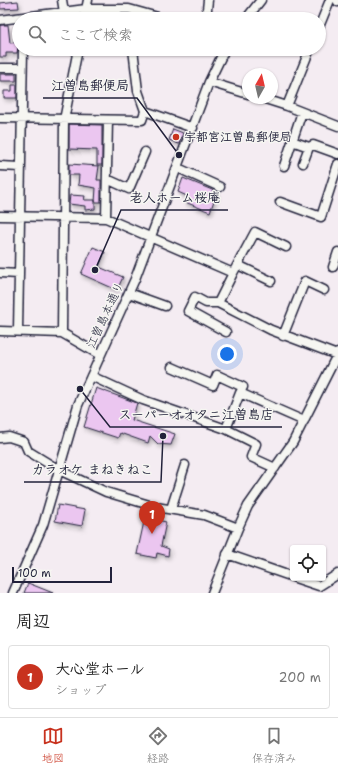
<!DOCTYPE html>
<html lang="ja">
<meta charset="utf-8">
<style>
:root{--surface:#fff;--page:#f2f2f2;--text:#222;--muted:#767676;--line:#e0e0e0;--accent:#c8321e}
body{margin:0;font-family:"Shantell Sans","Klee One",sans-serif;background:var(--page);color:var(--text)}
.controls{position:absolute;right:12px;bottom:12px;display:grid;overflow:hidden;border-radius:4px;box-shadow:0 1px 3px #0004}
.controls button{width:36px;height:36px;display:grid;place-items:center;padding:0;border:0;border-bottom:1px solid var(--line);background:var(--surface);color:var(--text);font:20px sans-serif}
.compass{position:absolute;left:242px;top:68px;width:36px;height:36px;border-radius:50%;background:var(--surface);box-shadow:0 1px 3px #0004;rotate:8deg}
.scale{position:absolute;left:12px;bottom:10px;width:100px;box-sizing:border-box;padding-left:4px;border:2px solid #22223b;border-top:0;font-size:11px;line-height:14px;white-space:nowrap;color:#22223b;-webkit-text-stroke:3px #f6f6f2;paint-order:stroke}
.you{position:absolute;left:227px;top:354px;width:14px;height:14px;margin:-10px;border:3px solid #fff;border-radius:50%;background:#1a73e8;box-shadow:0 0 0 6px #1a73e833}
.badge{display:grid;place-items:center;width:26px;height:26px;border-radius:50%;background:var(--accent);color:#fff;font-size:13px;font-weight:700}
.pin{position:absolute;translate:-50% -33px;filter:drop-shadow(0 1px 2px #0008)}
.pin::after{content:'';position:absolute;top:21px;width:14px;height:12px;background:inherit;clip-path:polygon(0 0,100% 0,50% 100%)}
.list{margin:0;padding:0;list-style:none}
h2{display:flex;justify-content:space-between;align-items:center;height:52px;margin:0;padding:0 16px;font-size:17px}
h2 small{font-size:13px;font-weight:400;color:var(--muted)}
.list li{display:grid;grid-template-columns:26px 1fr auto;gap:12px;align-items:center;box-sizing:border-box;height:64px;margin:0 8px 8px;padding:0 8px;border:1px solid var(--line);border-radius:4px}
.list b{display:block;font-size:15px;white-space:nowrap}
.list p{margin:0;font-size:13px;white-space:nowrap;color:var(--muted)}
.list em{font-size:13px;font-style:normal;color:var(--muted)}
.icon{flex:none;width:22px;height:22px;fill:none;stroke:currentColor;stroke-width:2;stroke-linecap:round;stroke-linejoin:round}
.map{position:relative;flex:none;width:338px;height:593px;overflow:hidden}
.search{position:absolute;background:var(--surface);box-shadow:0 1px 3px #0004;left:12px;right:12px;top:12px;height:44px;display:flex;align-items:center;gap:10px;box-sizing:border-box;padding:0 14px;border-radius:22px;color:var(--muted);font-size:15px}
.sheet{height:124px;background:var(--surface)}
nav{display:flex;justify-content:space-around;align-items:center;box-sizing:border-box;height:56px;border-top:1px solid var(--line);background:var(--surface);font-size:11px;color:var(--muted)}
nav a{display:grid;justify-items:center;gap:2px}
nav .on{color:var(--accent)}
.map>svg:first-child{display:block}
.building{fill:#ebc6f0;stroke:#22223b;filter:url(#shadow)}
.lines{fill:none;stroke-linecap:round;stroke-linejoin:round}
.minor-casing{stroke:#22223b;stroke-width:11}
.minor{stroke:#f6f6f2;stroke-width:8}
.poi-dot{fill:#c8321e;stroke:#f6f6f2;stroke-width:1.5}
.labels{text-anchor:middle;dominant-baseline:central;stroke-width:3;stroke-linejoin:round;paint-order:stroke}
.poi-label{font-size:12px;font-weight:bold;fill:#22223b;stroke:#f6f6f2;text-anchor:start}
.street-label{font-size:12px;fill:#22223b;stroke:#f6f6f2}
.leader{fill:none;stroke:#22223b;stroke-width:1.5}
.callout-dot{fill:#22223b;stroke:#f6f6f2;stroke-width:1.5}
.callout-label{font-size:13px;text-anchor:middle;font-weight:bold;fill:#22223b;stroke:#f6f6f2;stroke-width:3;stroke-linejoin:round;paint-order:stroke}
</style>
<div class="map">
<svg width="338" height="593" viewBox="0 0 338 593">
<defs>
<filter id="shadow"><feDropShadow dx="1.5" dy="2.5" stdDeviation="2" flood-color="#0004"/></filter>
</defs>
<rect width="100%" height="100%" fill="#f4ecf2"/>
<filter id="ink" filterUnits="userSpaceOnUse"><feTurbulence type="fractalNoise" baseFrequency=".025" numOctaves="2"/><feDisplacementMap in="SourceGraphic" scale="8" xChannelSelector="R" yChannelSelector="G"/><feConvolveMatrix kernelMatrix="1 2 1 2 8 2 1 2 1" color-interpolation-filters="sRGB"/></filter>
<g filter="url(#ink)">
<path class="building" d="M 18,1 L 19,8 L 0,9 L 0,3 Z
M 0,25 L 8,25 L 10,43 L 19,42 L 17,53 L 6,53 L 6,57 L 0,57 Z
M 0,74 L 16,74 L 16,81 L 0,81 Z
M 12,85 L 17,85 L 17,98 L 4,98 L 4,91 L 12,91 Z
M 69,124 L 102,125 L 102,165 L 97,165 L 97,150 L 69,149 Z
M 173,129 L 183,133 L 179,144 L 169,140 Z
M 69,164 L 99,166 L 97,180 L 101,180 L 101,202 L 95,202 L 96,188 L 78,185 L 79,175 L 69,175 Z
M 183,178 L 217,192 L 210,212 L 185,202 L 187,196 L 178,192 Z
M 70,195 L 85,196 L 84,200 L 95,200 L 95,209 L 85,210 L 85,206 L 69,204 Z
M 93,247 L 105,252 L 99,267 L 123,277 L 117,290 L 81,274 Z
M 96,388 L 137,403 L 132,420 L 175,434 L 171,445 L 158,444 L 150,436 L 148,443 L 120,433 L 118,438 L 84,427 Z
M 58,505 L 85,510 L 82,526 L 55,521 Z
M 145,517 L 166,522 L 161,546 L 169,549 L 168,556 L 157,553 L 156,558 L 137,554 Z
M 28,583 L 53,593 L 24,593 Z"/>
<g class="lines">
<g class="minor-casing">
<path id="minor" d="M 62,0 L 64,12
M 337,0 L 338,2
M 84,19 L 88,0
M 206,19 L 208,0
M 246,19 L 261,0
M 0,20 L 86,9 L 129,9 L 165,19
M 319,27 L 330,0
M 0,68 L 22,68
M 209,82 L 248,94
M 262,98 L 287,106 L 338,126
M 287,106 L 310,49
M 145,111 L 193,128
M 0,118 L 142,120 L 145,111 L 138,91 L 133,49
M 292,141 L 309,147 L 313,145 L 338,154
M 303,163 L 309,147
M 0,166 L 20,167
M 284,166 L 302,112
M 178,168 L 220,187
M 107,179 L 129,189 L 145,152
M 280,202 L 321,217 L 338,164
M 0,216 L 106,218 L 233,273 L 218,303 L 271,330 L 337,355
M 106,218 L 108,120
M 238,265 L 271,281
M 333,267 L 338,252
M 0,273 L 19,274
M 233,273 L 255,232 L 286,247
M 129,293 L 165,306
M 218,303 L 206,303 L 195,297 L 188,311 L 226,332
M 0,331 L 62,333 L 100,355
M 18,331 L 23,49
M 62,333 L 64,120 L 78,49
M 283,336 L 305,281 L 324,290
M 172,367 L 213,385 L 217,375 L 243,387 L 240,393
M 91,376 L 143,400 L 226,429 L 240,393 L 304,421
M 226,429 L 256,444 L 251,457 L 275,468
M 0,438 L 9,437 L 24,442 L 28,451 L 59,470 L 106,492 L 156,507 L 204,515 L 238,528
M 171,509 L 185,465
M 227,554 L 293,577
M 295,578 L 319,586 L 338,574
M 13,593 L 43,525 L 78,405 L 135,279 L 209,82 L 225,49
M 212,593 L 238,528 L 248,506 L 293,442 L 338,353"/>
</g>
<use href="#minor" class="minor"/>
</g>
</g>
<circle class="poi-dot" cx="176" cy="137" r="4"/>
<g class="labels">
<g class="poi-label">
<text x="184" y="137">宇都宮江曽島郵便局</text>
</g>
<g class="street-label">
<text transform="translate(105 315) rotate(-65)">江曽島本通り</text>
</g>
</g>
<path class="leader" d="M179 155L137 98H43M95 270L121 210H228M80 389L110 427H282M163 436L161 482H24"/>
<g class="callout-dot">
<circle cx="179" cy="155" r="4"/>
<circle cx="95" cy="270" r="4"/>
<circle cx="80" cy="389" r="4"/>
<circle cx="163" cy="436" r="4"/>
</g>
<g class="callout-label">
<text x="90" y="90">江曽島郵便局</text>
<text x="175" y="202">老人ホーム桜庵</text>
<text x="196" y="419">スーパーオオタニ江曽島店</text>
<text x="92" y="474">カラオケ まねきねこ</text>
</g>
</svg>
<div class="controls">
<button><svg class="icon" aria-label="locate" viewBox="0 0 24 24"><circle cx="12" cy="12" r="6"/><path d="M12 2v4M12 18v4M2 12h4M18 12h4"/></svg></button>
</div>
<svg class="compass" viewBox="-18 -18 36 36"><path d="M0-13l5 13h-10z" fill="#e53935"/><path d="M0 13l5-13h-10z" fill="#767676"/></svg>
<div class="scale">100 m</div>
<div class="you"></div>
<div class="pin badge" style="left:152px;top:534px">1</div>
<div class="search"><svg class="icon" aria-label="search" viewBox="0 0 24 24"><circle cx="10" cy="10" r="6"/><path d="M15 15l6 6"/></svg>ここで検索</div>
</div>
<section class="sheet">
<h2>周辺<small></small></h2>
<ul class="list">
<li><span class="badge">1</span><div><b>大心堂ホール</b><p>ショップ</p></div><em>200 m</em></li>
</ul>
</section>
<nav>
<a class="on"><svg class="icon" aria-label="map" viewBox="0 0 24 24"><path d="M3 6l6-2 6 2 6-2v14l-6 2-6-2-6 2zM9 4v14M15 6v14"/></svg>地図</a>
<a><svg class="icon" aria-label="directions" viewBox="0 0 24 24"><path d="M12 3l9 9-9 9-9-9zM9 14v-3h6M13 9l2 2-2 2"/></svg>経路</a>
<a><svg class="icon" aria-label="saved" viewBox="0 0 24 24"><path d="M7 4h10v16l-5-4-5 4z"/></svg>保存済み</a>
</nav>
